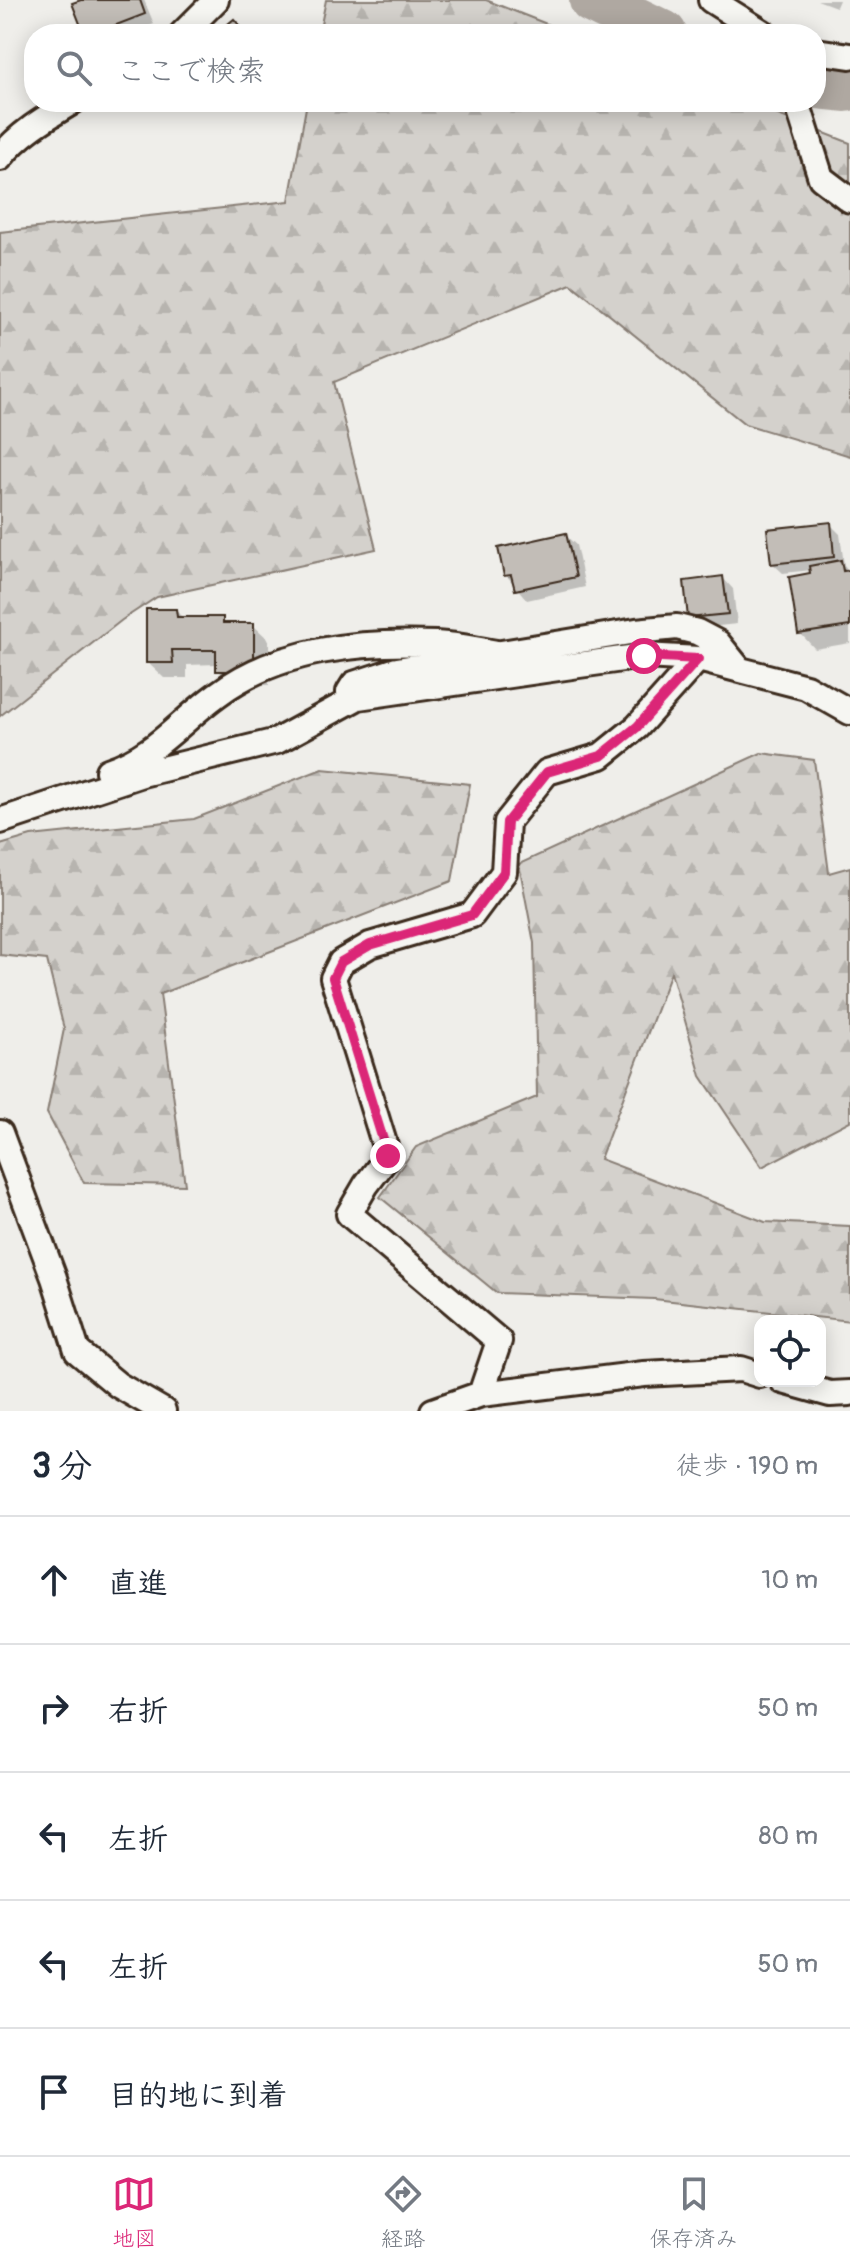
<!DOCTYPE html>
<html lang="ja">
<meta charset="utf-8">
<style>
:root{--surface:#fff;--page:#f6f6f7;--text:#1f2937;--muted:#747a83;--line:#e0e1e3;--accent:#db2777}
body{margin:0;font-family:Pangolin,"Klee One",sans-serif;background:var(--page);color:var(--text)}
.controls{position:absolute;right:24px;bottom:24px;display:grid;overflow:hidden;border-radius:16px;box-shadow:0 4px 20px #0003}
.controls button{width:72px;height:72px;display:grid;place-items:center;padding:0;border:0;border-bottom:2px solid var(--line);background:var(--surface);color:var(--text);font:40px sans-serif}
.stop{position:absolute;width:24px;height:24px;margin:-18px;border:6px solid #db2777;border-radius:50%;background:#fff}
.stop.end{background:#db2777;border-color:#fff;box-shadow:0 2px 8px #0008}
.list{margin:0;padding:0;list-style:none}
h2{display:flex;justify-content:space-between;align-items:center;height:104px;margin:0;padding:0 32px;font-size:34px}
h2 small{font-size:26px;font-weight:400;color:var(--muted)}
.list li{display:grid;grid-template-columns:52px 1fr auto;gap:24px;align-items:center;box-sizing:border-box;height:128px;padding:0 32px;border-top:2px solid var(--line)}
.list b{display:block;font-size:30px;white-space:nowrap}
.list em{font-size:26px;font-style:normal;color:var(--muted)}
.icon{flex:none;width:44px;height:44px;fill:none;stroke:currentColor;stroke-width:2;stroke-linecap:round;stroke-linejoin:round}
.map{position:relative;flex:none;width:850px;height:1411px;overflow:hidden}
.search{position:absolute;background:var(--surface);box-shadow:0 4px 20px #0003;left:24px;right:24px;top:24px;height:88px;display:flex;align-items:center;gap:20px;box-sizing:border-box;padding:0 28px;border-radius:32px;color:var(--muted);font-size:30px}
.sheet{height:744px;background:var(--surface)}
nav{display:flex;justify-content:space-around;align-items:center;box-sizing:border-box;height:112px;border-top:2px solid var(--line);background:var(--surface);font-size:22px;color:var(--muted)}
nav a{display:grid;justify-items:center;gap:4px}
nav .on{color:var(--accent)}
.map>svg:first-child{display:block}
.forest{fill:url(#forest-firs);stroke:#887e75;stroke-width:2}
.shadow{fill:#0003}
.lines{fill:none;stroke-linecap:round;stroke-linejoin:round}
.river{stroke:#afa8a1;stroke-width:48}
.building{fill:#c2bdb7;stroke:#3b2a1e;stroke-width:2}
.street-casing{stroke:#3b2a1e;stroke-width:30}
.street{stroke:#f6f6f2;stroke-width:24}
.route{stroke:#db2777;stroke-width:10}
</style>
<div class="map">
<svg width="850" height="1411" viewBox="0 0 850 1411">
<defs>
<pattern id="forest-firs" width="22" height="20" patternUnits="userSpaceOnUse" patternTransform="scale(2)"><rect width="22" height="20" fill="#d4d1cc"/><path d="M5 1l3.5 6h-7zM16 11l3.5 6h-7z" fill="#b7b4af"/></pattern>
</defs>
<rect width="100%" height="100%" fill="#efeeea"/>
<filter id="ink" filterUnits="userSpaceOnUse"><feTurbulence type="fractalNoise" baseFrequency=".0125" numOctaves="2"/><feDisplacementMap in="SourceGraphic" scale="16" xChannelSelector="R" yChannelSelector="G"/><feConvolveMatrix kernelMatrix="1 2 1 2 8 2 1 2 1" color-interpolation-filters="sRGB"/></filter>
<g filter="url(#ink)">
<path class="forest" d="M 326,0 L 486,0 L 572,34 L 319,34 Z
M 307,102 L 745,102 L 850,143 L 850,456 L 745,424 L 571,284 L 334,382 L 376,549 L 157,597 L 122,620 L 0,716 L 0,232 L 289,201 Z
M 761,753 L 814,760 L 829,873 L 850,867 L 850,1121 L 762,1167 L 701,1076 L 671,972 L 600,1159 L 765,1222 L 850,1226 L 850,1321 L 654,1299 L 497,1293 L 380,1197 L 416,1147 L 537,1097 L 534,943 L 519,864 Z
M 322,769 L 470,784 L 452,881 L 160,994 L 185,1185 L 84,1183 L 47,1113 L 64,1029 L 47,960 L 0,955 L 0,845 L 31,836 L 194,819 Z"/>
<path class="shadow" d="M 86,0 L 144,0 L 154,24 L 128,34 L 86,34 Z
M 817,0 L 839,0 L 836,7 Z
M 830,524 L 840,534 L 844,565 L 850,572 L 850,643 L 815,649 L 800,633 L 812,570 L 783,573 L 772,563 Z
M 565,535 L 576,545 L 585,587 L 527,600 L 506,575 Z
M 723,578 L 733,589 L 737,624 L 700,628 L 690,617 Z
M 176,611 L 184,619 L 222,619 L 227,625 L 253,625 L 269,640 L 269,685 L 234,685 L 218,670 L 218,664 L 187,665 L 187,678 L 164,678 L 148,663 Z"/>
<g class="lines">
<path class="river" d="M 593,0 L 663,34
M 816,85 L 845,88 L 850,86"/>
</g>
<path class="building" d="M 81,0 L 140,0 L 145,14 L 93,34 L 84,34 L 72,3 Z
M 234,19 L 247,34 L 216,34 Z
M 831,522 L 834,557 L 771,564 L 767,529 Z
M 566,533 L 576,577 L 515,590 L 511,575 L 504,576 L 498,548 Z
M 841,560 L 843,571 L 850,570 L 850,626 L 798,634 L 789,577 L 810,573 L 809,566 Z
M 723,576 L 728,614 L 688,618 L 684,581 Z
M 146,609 L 176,609 L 177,617 L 223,617 L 223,623 L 254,623 L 254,671 L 216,671 L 216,650 L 172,650 L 173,663 L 146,663 Z"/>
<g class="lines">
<g class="street-casing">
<path id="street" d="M 711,0 L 765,34
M 182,34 L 216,0
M 816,51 L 850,56
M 797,102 L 821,178 L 850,200
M 0,158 C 18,134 47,117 72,102
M 349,692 L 354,684 L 397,670 L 636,631 L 677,627 L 697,632 L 718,643 L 739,669
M 108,771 C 156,755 179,722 218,694 C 280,648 362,641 436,644 C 457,645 477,650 497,653
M 0,821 L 142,774 L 277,741 L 358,697 L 579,665 L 644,656 L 698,659 L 806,687 L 850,712
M 0,1133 L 54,1278 L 77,1351 L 118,1385 L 163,1411
M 783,1381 L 830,1394 L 850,1393
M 481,1394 L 499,1341 L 349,1214 L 366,1185 L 388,1156 L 333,978 L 341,962 L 370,945 L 472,915 L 504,872 L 507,822 L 547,772 L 601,756 L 637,727 L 698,659
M 433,1411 L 481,1394 L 644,1374 L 741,1369 L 760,1375"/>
</g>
<use href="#street" class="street"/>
</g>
</g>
<g class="lines" filter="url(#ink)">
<path class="route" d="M 388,1156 L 333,978 L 341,962 L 370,945 L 472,915 L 504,872 L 507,822 L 547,772 L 601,756 L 637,727 L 698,659 L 644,656"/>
</g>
</svg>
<div class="controls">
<button><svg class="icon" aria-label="locate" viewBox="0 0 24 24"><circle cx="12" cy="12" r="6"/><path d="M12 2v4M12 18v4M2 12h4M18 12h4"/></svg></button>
</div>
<div class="stop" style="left:644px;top:656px"></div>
<div class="stop end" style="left:388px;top:1156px"></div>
<div class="search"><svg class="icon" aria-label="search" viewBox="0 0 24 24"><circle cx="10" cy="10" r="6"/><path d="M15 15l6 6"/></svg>ここで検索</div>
</div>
<section class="sheet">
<h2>3 分<small>徒歩 · 190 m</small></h2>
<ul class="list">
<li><svg class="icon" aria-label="ahead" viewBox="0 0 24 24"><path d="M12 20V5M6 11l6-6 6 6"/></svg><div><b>直進</b></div><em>10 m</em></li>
<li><svg class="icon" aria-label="right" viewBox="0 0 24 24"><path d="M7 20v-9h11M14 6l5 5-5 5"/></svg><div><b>右折</b></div><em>50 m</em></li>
<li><svg class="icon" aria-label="left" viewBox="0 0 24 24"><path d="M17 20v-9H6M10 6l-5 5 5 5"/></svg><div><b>左折</b></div><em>80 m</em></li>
<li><svg class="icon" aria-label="left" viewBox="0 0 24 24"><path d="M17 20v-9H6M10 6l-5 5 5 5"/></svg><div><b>左折</b></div><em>50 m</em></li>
<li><svg class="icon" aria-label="arrive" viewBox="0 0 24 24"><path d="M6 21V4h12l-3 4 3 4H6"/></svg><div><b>目的地に到着</b></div></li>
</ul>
</section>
<nav>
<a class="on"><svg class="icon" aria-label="map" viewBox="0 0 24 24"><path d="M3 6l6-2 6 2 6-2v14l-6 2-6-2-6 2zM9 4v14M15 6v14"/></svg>地図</a>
<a><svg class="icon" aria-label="directions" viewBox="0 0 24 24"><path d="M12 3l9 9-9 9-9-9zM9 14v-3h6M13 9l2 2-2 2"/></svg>経路</a>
<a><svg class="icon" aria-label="saved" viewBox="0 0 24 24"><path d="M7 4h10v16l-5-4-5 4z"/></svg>保存済み</a>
</nav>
